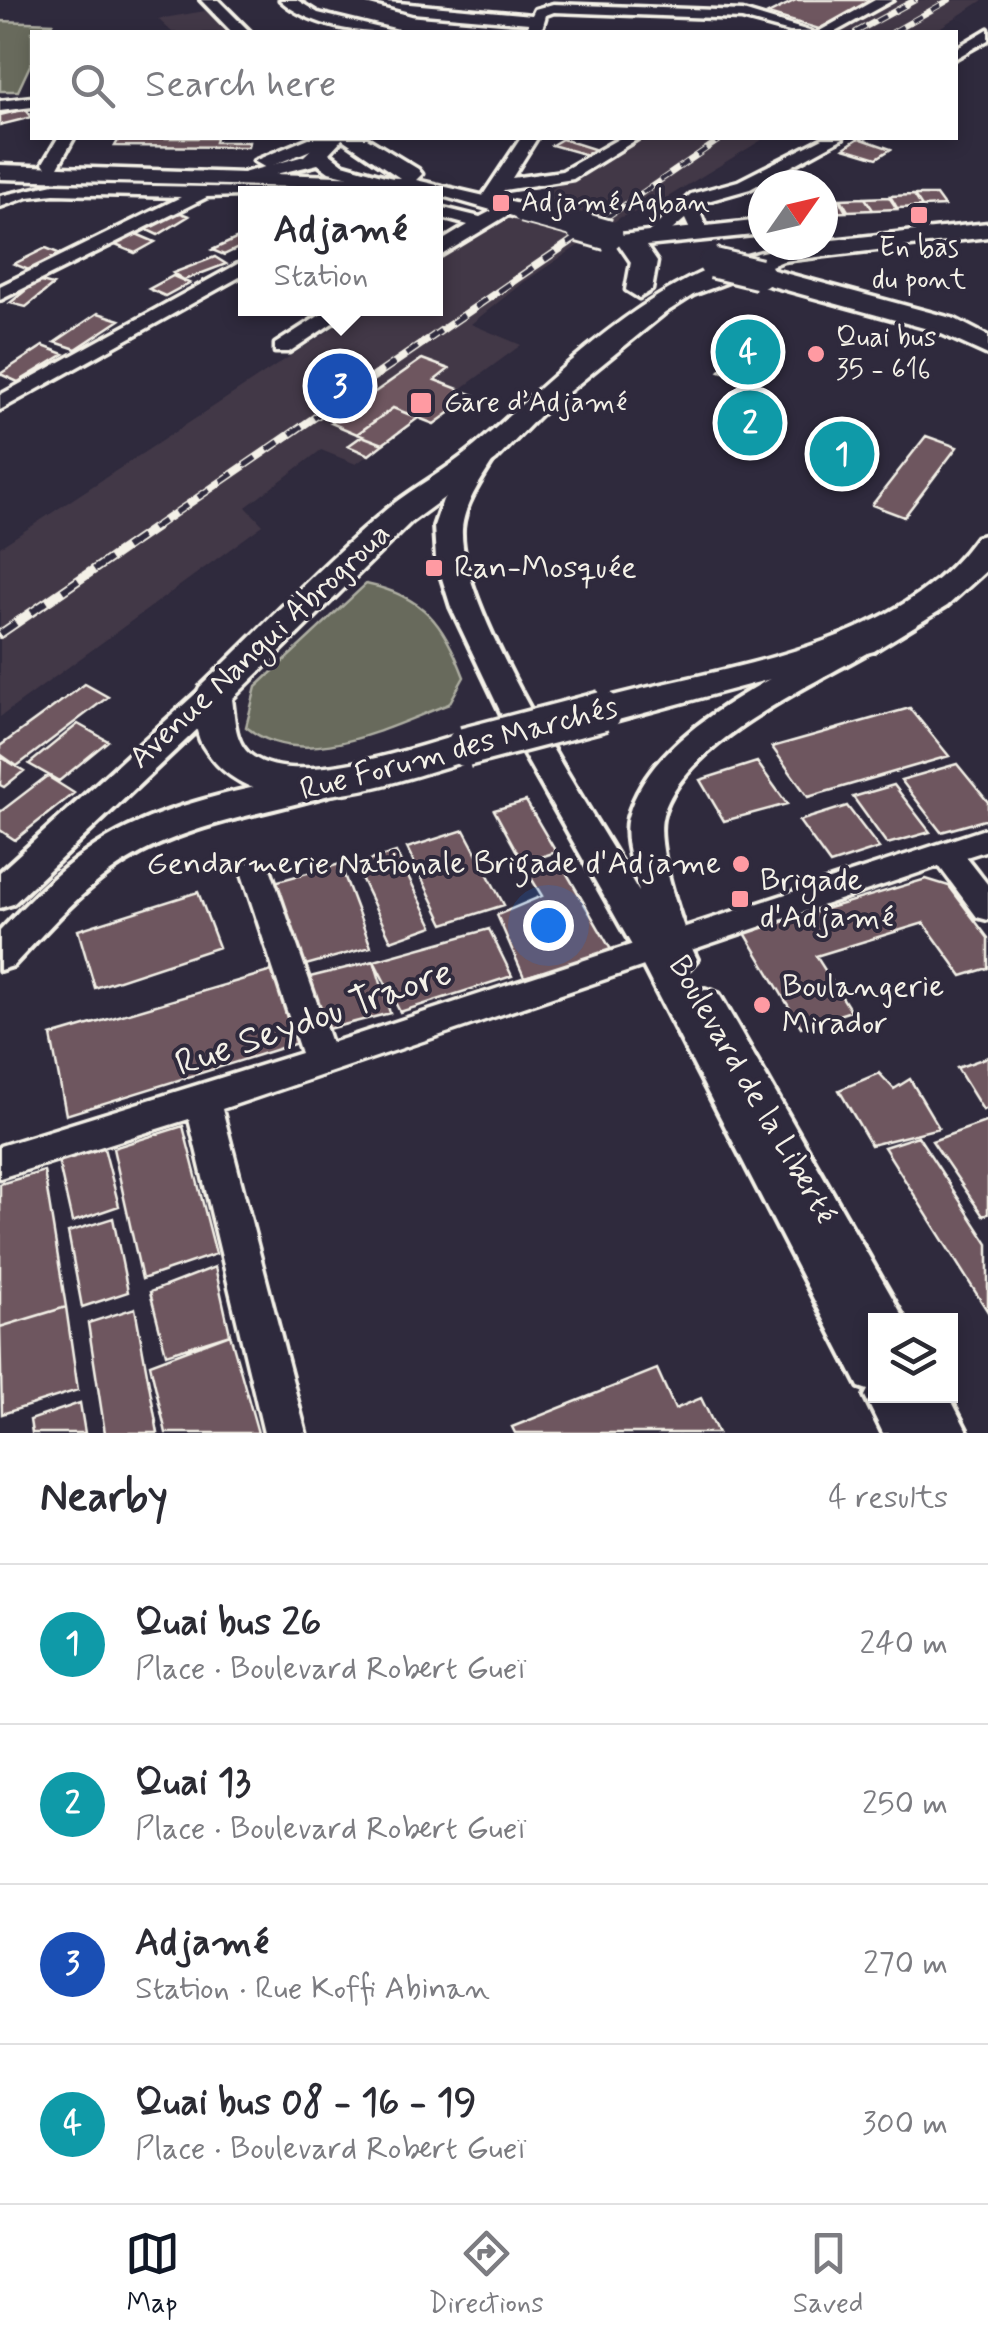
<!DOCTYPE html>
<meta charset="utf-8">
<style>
:root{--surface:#fff;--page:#f7f7f7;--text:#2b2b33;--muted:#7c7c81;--line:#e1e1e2;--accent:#111827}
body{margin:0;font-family:Mynerve,sans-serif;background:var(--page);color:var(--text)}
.controls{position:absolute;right:30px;bottom:30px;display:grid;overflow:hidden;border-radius:0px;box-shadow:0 5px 15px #0003}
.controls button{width:90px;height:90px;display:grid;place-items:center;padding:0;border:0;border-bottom:2px solid var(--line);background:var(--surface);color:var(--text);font:50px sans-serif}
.compass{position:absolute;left:748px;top:170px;width:90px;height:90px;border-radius:50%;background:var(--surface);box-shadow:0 5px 15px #0003;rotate:56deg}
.you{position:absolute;left:548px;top:925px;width:35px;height:35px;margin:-25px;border:8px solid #fff;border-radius:50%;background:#1a73e8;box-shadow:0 0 0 15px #1a73e833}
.badge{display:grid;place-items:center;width:65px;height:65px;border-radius:50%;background:var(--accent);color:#fff;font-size:32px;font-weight:700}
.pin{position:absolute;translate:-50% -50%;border:5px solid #fff;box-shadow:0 2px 10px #0006}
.popup{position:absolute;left:238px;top:186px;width:205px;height:130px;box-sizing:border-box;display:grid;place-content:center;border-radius:0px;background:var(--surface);filter:drop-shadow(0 2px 8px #0005);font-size:32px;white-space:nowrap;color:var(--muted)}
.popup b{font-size:38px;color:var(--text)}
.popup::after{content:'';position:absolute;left:50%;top:100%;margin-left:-20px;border:20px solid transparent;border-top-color:var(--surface)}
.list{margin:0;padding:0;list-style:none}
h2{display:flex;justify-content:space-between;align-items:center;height:130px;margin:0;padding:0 40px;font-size:42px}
h2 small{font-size:32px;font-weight:400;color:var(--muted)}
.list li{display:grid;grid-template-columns:65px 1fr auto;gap:30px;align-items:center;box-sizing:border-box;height:160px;padding:0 40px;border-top:2px solid var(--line)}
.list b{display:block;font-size:38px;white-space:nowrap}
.list p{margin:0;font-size:32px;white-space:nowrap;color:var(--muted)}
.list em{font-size:32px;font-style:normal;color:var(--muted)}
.icon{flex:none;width:55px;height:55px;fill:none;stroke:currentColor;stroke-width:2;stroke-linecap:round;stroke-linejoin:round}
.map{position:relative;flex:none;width:988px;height:1433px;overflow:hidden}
.search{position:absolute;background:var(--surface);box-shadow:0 5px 15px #0003;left:30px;right:30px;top:30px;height:110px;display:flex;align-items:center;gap:25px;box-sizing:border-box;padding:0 35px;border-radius:0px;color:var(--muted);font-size:38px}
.sheet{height:770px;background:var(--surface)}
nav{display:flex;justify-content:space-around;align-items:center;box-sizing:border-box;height:140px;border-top:2px solid var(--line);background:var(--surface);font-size:28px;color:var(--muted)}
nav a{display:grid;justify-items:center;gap:5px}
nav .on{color:var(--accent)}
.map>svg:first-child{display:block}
.built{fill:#423847}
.green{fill:#676b5c;stroke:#aeaea2;stroke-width:2.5}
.building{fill:#6e575f;stroke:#f4f1e8;stroke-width:2.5}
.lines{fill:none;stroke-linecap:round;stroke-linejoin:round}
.minor-casing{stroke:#f4f1e8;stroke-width:7}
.tertiary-casing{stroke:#f4f1e8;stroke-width:8}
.secondary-casing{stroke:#f4f1e8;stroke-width:7}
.minor{fill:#2f2a3d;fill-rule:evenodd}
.tertiary{fill:#2f2a3d;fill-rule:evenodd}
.secondary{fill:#2f2a3d;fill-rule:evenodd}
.rail-far2-casing{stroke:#f4f1e8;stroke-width:6}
.rail-far1-casing{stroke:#f4f1e8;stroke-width:8}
.rail-casing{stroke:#f4f1e8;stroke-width:10}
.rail-far2{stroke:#2f2a3d;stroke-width:4;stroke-dasharray:11;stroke-linecap:butt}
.rail-far1{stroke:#2f2a3d;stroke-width:5;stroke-dasharray:14;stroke-linecap:butt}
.rail{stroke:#2f2a3d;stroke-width:6;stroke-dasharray:19;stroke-linecap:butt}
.secondary-bridge-far2-casing{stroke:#f4f1e8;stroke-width:25;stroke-linecap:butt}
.secondary-bridge-far1-casing{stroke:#f4f1e8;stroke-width:35;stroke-linecap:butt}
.secondary-bridge-casing{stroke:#f4f1e8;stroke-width:45;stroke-linecap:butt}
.secondary-bridge-far2{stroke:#2f2a3d;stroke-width:21}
.secondary-bridge-far1{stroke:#2f2a3d;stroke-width:29}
.secondary-bridge{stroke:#2f2a3d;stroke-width:38}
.poi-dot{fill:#ff9aa2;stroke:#2f2a3d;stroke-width:4}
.labels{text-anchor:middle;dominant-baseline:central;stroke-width:8;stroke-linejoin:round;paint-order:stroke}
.far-poi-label{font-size:28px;fill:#f4f1e8;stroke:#2f2a3d;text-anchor:start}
.poi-label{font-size:32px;fill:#f4f1e8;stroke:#2f2a3d;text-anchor:start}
.street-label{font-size:32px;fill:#f4f1e8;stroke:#2f2a3d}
.near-street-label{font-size:38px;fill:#f4f1e8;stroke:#2f2a3d}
</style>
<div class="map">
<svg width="988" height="1433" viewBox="0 0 988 1433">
<rect width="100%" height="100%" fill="#2f2a3d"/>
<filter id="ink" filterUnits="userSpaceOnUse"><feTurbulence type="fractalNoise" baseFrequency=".01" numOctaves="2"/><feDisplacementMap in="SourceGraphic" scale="20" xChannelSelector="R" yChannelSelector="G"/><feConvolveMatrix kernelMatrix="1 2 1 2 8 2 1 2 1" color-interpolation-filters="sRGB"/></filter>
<g filter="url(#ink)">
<path class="built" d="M 892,0 L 983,0 L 933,32 L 831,32 Z
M 205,11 L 230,32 L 172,32 L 158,19 Z
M 636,138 L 765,138 L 653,206 L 621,217 L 521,284 L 471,324 L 521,345 L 461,389 L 474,395 L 434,424 L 418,418 L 356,464 L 321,450 L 246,507 L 263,525 L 0,717 L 0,547 L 362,309 L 435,308 L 435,260 Z"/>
<path class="green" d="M 0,21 L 52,23 L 47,32 L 32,32 L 32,61 L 18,91 L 0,91 Z
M 366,584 C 424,596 444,624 464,677 L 449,704 C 387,727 304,773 246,727 L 256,687 Z"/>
<path class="building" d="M 796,0 L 874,0 L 819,29 L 768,14 Z
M 25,109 L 32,117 L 0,125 L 0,115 Z
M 216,138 L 215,142 L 249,142 L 248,147 L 115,146 L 119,139 L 129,138 Z
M 859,138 L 891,149 L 877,158 L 844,148 Z
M 562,139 L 597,150 L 587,155 L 552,145 Z
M 914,195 L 936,195 L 944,206 L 922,207 Z
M 914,195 L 922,207 L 897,208 L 890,196 Z
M 889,197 L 897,209 L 873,210 L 865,198 Z
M 838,198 L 846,212 L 823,213 L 823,199 Z
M 865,198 L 873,210 L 848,211 L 841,199 Z
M 178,212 L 189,216 L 158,235 L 143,228 Z
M 134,233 L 155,242 L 135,253 L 113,244 Z
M 238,238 L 245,245 L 224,255 L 212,250 Z
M 46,248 L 63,255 L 31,271 L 14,264 Z
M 215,257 L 226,264 L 184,280 L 173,273 Z
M 173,276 L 189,283 L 165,296 L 149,289 Z
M 37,281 L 53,285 L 26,307 L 10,303 Z
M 98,313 L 120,320 L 76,349 L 55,342 Z
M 763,330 L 775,334 L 733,375 L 720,371 Z
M 43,346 L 64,354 L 18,382 L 0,374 Z
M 422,359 L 449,369 L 435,380 L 474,395 L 434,424 L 393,408 L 357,434 L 331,423 Z
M 393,408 L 418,418 L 383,444 L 357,434 Z
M 362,436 L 383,444 L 369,455 L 348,446 Z
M 926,436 L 957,447 L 904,517 L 872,505 Z
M 85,684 L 108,697 L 17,766 L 0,754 L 0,746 Z
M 910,708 L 949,756 L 808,797 L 772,747 Z
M 78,724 L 108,741 L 59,781 L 29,764 Z
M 1,757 L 24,771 L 4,787 L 0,785 Z
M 757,762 L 787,804 L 724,821 L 700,780 Z
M 957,764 L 988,802 L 988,819 L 941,832 L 901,780 Z
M 47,776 L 74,793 L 15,840 L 0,830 L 0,812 Z
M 894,785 L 930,832 L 887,844 L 853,797 Z
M 526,801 L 556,852 L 523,863 L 494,810 Z
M 847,806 L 879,848 L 830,864 L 799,821 Z
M 464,830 L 504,905 L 444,924 L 407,848 Z
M 396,852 L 433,926 L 391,941 L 355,865 Z
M 559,860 L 613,953 L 524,977 L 497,915 L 542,896 L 525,868 Z
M 340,864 L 371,947 L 295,968 L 267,884 Z
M 926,879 L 949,886 L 988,938 L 988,968 L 962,976 L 924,923 L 816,956 L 851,1011 L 801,1027 L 745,933 Z
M 198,892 L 219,947 L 95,988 L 78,930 Z
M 489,929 L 512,976 L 400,1012 L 374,961 Z
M 374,961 L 390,1013 L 316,1032 L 302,979 Z
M 282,968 L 307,1040 L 66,1115 L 51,1036 Z
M 988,1057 L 988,1107 L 983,1110 L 957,1068 Z
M 879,1073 L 894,1089 L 910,1079 L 939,1128 L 871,1145 L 839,1090 Z
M 988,1121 L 988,1214 L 983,1216 L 932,1141 Z
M 183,1126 L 216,1254 L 142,1279 L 113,1148 Z
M 918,1136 L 988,1244 L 988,1312 L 884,1147 Z
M 103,1144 L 119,1206 L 72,1222 L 58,1160 Z
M 44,1171 L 66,1307 L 0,1327 L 0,1184 Z
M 113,1218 L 128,1292 L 82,1307 L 68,1232 Z
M 215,1267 L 230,1334 L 166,1354 L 150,1292 Z
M 66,1307 L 78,1390 L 2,1414 L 0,1327 Z
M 135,1308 L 158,1433 L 105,1433 L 88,1323 Z
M 230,1334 L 258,1433 L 166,1433 L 150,1364 Z
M 657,1369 L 675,1409 L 701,1398 L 718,1433 L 515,1433 L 512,1427 Z
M 80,1403 L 85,1433 L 32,1433 L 30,1420 Z"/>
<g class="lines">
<g class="minor-casing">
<path id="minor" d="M 280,0 L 297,0 L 318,13 L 396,32 C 359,34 309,26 280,0 Z
M 365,0 L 532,15 L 535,9 L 553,4 L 743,11 L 812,32 L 790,32 L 742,19 L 554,12 L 546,15 L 541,32 L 527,32 L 529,23 L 413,13 Z
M 875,0 L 893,0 L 835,32 L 818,32 Z
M 988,29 L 988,40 L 956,58 L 956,48 Z
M 32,97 L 32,107 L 0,111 L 0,101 Z
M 58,138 L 74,138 L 58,167 L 46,167 L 43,163 Z
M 521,138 L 537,138 L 512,178 L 562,171 L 620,138 L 639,138 L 573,179 L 504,190 L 498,199 L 486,199 L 483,195 Z
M 823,138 L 843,138 L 750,189 L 704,202 L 699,210 L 708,232 L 705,236 L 693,236 L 685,219 L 659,241 L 643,237 L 691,194 L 738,181 Z
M 54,184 L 307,189 L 315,194 L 207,197 L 0,300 L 0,286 L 181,197 L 54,194 L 28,197 L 0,207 L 0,196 Z
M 507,203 L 513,204 L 513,212 L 435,259 L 435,245 L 468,225 L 435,216 L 435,206 L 480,217 Z
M 245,260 L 245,274 L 0,410 L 0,395 Z
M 331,308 L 355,308 L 289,352 L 275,352 L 275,344 Z
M 988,828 L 988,850 L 966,857 L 988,885 L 988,920 L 977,917 L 939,866 L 222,1109 L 306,1433 L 264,1433 L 189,1119 L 0,1178 L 0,1146 L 301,1053 L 241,871 L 245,863 L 267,863 L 271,871 L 331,1043 Z"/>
</g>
<g class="tertiary-casing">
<path id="tertiary" d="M 201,0 L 218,0 L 250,32 L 232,32 Z
M 323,138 L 343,138 L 329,153 L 343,164 L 413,184 L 403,190 L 329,172 L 318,164 L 242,182 L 232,176 L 304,156 Z
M 485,445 L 498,453 C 485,475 464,502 462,529 C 458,611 594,816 639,892 C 634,869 622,840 628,817 C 652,729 778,676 850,636 L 872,636 L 876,643 L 872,650 C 812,685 677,746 662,819 C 656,850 683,931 697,959 L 685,972 L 696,992 L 705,989 L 719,994 L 905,1320 L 876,1320 L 876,1396 L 949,1396 L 968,1433 L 883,1433 L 865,1396 L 868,1390 L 859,1387 L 639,958 L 504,719 L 451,607 L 436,559 L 434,526 L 443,500 L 476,447 Z
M 213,685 L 224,688 L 229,696 L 224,704 L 13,904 L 0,908 L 0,872 L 202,688 Z
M 324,772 L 336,775 L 341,784 L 336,793 C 265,814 190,822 125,862 C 82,889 48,929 13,966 L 0,970 L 0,931 C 27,903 53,875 85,853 C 154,804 243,790 324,772 Z"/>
</g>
<g class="secondary-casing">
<path id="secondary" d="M 309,138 L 325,138 L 328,143 L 266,168 L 254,161 Z
M 341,138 L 367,138 L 418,169 L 422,174 L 416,180 L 532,207 L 535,212 L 523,219 L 435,194 L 377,189 L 0,179 L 0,165 L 400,178 Z
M 763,220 L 763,234 L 646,246 L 657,262 L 652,290 L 639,298 L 626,290 L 631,262 L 616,240 L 620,235 Z
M 988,223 L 988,237 L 783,261 L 766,268 L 955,319 L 988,336 L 988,355 L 935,331 L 750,280 L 747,275 L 693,295 L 665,313 L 540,415 L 496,460 L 411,522 L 232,699 C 235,719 234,743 252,756 C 296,789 417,747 465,733 L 479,737 L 484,747 L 479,757 C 397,780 260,838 203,746 C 194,732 192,701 200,687 C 262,628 322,563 388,508 C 416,486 448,469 475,446 C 577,358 678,245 823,245 L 823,241 Z
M 988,534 L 987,570 L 947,606 L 874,651 L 603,724 L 590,720 L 584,711 L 590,702 C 716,666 896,652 976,537 Z"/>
</g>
<use href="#minor" class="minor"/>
<use href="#tertiary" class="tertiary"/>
<use href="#secondary" class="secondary"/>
<g class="rail-far2-casing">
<path id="rail-far2" d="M 856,32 L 915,0
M 893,32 L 949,0
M 588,230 L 722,138"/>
</g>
<g class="rail-far1-casing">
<path id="rail-far1" d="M 152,529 L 592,227"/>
</g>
<g class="rail-casing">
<path id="rail" d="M 0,634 L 156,527"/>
</g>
<use href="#rail-far2" class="rail-far2"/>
<use href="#rail-far1" class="rail-far1"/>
<use href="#rail" class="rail"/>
<g class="secondary-bridge-far2-casing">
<path id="secondary-bridge-far2" d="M 523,212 L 589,230"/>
</g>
<g class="secondary-bridge-far1-casing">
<path id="secondary-bridge-far1" d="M 580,227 L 608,235
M 713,263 L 759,274"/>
</g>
<g class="secondary-bridge-casing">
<path id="secondary-bridge" d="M 465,747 L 603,711"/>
</g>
<use href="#secondary-bridge-far2" class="secondary-bridge-far2"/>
<use href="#secondary-bridge-far1" class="secondary-bridge-far1"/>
<use href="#secondary-bridge" class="secondary-bridge"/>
</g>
</g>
<g class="poi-dot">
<rect x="491" y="193" width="20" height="20" rx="5"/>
<rect x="909" y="205" width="20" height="20" rx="5"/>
<circle cx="816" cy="354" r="10"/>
<rect x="409" y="391" width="24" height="24" rx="5"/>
<rect x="424" y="558" width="20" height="20" rx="5"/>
<circle cx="741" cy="864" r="10"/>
<rect x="730" y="889" width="20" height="20" rx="5"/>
<circle cx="762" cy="1005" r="10"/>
</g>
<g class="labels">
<g class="far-poi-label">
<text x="521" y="203">Adjamé Agban</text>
<text x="919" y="248" text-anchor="middle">En bas<tspan x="919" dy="32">du pont</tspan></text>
<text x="836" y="338">Quai bus<tspan x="836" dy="32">35 - 616</tspan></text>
<text x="444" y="403">Gare d’Adjamé</text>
</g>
<g class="poi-label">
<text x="454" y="568">Ran-Mosquée</text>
<text x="721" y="864" text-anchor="end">Gendarmerie Nationale Brigade d'Adjame</text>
<text x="760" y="881">Brigade<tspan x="760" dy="37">d'Adjamé</tspan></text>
<text x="782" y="987">Boulangerie<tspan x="782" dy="37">Mirador</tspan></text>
</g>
<g class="street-label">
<text transform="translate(260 646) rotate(-43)">Avenue Nangui Abrogroua</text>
<text transform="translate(459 749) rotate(-15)">Rue Forum des Marchés</text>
<text transform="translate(752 1090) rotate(60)">Boulevard de la Liberté</text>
</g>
<g class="near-street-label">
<text transform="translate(314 1019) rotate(-19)">Rue Seydou Traore</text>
</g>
</g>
</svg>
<div class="controls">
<button><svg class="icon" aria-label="layers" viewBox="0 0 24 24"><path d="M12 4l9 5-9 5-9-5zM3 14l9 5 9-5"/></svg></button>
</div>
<svg class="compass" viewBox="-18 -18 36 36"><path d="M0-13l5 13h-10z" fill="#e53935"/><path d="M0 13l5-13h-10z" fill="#7c7c81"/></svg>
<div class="you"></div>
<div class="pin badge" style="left:842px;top:454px;background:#0f9aa8">1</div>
<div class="pin badge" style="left:750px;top:423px;background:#0f9aa8">2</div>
<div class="pin badge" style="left:340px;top:386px;background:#1a4fb4">3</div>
<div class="popup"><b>Adjamé</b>Station</div>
<div class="pin badge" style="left:748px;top:352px;background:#0f9aa8">4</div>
<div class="search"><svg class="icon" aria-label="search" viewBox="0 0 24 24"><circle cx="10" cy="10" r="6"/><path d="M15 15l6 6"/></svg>Search here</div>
</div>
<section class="sheet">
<h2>Nearby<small>4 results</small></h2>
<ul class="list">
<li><span class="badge" style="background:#0f9aa8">1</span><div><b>Quai bus 26</b><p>Place · Boulevard Robert Gueï</p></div><em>240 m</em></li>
<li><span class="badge" style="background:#0f9aa8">2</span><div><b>Quai 13</b><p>Place · Boulevard Robert Gueï</p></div><em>250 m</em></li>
<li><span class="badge" style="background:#1a4fb4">3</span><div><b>Adjamé</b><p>Station · Rue Koffi Abinan</p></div><em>270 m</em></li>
<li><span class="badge" style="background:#0f9aa8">4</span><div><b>Quai bus 08 - 16 - 19</b><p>Place · Boulevard Robert Gueï</p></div><em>300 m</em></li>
</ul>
</section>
<nav>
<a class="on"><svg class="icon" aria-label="map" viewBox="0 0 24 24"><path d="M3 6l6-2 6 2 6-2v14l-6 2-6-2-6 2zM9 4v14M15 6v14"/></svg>Map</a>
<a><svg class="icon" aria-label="directions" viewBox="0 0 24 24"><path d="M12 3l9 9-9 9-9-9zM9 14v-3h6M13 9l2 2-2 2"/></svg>Directions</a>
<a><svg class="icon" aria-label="saved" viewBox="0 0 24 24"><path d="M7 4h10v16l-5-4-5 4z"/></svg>Saved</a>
</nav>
